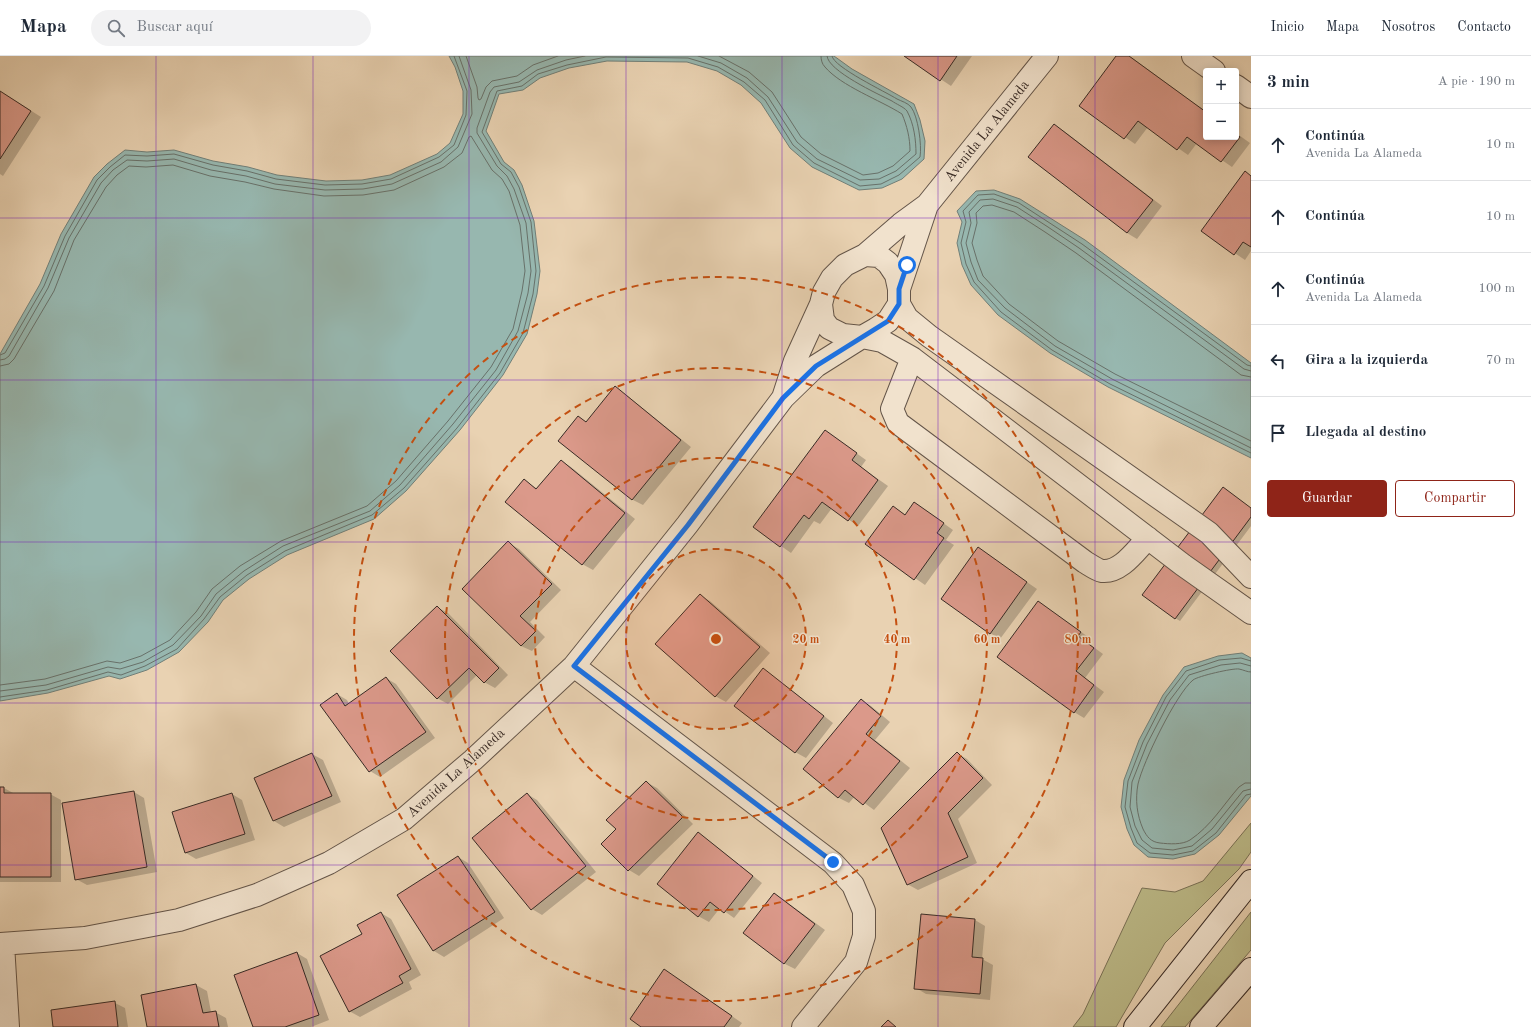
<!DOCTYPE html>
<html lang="es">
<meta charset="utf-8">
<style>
:root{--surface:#fff;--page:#f2f2f3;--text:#1f2937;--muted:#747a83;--line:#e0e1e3;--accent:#8f2418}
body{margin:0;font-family:"Old Standard TT",serif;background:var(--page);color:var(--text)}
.controls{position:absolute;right:12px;top:12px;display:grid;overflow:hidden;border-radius:4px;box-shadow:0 2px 10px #0003}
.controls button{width:36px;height:36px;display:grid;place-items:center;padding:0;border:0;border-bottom:1px solid var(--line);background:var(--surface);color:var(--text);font:20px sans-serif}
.stop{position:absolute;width:12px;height:12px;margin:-9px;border:3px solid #1a73e8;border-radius:50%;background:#fff}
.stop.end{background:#1a73e8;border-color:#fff;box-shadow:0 1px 4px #0008}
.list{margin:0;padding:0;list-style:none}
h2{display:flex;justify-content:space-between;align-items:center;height:52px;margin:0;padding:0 16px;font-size:17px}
h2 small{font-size:13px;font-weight:400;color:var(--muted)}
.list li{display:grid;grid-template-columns:26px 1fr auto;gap:12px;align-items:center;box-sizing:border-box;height:72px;padding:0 16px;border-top:1px solid var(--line)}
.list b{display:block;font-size:15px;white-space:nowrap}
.list p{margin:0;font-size:13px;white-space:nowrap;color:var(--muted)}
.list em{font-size:13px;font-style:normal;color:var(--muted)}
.actions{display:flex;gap:8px;padding:12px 16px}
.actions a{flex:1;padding:9px 0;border:1px solid var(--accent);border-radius:4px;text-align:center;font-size:14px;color:var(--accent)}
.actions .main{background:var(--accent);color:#fff}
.icon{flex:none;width:22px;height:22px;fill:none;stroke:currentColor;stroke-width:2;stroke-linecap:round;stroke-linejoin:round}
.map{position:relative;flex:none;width:1251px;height:971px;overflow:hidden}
header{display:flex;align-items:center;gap:24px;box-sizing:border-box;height:56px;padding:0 20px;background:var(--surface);border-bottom:1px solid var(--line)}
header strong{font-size:19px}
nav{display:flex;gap:22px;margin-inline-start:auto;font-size:14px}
.search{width:280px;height:36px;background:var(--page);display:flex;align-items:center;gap:10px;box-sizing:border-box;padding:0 14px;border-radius:22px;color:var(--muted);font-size:15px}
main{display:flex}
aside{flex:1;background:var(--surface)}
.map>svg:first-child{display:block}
.green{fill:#bcba88;stroke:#7a7257}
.water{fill:#97b7af;stroke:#717f78}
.shadow{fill:#0003}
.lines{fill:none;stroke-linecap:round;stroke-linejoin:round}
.shore{stroke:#68716a;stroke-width:1}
.building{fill:#db998a;stroke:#382b26}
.street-casing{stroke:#645549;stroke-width:24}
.secondary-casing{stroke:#382b26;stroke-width:24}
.street{stroke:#f1e2cd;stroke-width:22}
.secondary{stroke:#f1e2cd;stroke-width:22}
.route{stroke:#1a73e8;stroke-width:5}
.grid{fill:none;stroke:#7b2cbf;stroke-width:1;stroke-opacity:0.55}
.ring{fill:none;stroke:#c55011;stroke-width:2;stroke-dasharray:7 5}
.labels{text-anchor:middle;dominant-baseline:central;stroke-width:3;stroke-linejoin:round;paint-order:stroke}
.street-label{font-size:14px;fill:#382b26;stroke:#f1e2cd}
.centre{fill:#c55011;stroke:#f1e2cd;stroke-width:2}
.ring-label{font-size:12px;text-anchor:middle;font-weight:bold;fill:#c55011;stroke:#f1e2cd;stroke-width:3;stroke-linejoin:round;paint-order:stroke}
</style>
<header>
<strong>Mapa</strong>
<div class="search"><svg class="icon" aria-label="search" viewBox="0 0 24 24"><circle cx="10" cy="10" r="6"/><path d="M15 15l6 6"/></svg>Buscar aquí</div>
<nav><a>Inicio</a><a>Mapa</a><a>Nosotros</a><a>Contacto</a></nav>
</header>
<main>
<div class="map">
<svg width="1251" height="971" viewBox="0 0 1251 971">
<rect width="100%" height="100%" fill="#e9d2b2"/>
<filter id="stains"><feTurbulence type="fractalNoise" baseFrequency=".005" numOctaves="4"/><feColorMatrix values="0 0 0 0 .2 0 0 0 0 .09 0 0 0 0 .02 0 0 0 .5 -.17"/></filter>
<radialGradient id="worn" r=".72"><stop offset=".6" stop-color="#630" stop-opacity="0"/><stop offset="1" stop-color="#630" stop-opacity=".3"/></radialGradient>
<path class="green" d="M 1251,767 L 1251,796 L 1239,813 L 1165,887 L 1116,971 L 1073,971 L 1083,958 L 1142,832 L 1175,836 L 1203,825 Z
M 1251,856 L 1251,894 L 1185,971 L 1161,971 Z"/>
<path class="water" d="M 449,0 L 834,0 L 852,13 L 914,48 L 920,64 L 925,85 L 924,103 L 902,123 L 882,132 L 859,134 L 812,111 L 790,92 L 761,47 L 741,29 L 717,15 L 687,6 L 607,5 L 569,12 L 540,22 L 523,34 L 499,38 L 486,75 L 504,106 L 514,114 L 522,129 L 534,165 L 540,215 L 537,238 L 527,278 L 503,319 L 460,374 L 406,435 L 374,463 L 287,499 L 249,523 L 223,544 L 208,566 L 179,596 L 147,614 L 120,623 L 109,620 L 48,637 L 0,645 L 0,298 L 40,228 L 61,178 L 94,121 L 107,108 L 125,94 L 147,96 L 174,94 L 213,105 L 248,111 L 277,119 L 326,125 L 362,124 L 390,119 L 437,98 L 450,87 L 463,58 L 463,35 L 455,11 Z
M 994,134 L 1020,143 L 1085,184 L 1251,307 L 1251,402 L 1108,331 L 1050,297 L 998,259 L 971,229 L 962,209 L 957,187 L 962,166 L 957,155 L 976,135 Z
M 1242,597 L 1251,602 L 1251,740 L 1219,779 L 1195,798 L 1173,803 L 1148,801 L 1134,789 L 1127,773 L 1121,751 L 1124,724 L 1139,684 L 1163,639 L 1184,611 L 1218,600 Z"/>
<path class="shadow" d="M 906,0 L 972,0 L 951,30 Z
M 1117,0 L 1131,1 L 1206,56 L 1206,81 L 1236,81 L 1236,77 L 1250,87 L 1232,111 L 1197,87 L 1188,99 L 1148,71 L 1135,88 L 1080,50 Z
M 0,35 L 41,61 L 3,120 L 0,118 Z
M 1054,69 L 1064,75 L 1162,150 L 1137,183 L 1127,177 Z
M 1251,120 L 1251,195 L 1245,204 L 1202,175 Z
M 615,332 L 625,338 L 691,391 L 643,449 L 633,444 L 559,384 L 578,361 L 587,366 Z
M 825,375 L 866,404 L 861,411 L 888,430 L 858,470 L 832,452 L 820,468 L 814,465 L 791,497 L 754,471 Z
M 561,405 L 571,411 L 635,463 L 593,514 L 582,508 L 524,425 L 538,433 Z
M 893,451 L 906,459 L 925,454 L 953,474 L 946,484 L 954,489 L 925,529 L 866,488 Z
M 1251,452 L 1251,470 L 1180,565 L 1175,562 Z
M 508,487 L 519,493 L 561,534 L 530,566 L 545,581 L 532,595 L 521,590 Z
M 979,493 L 1037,533 L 1000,583 L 990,577 Z
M 700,539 L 710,545 L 770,597 L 726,646 L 715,640 Z
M 1039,546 L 1091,583 L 1088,587 L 1103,598 L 1085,622 L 1104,636 L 1084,662 L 1074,656 Z
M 437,551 L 448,557 L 508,619 L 495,632 L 484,626 L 477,619 L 448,648 L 437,642 Z
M 763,614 L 773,620 L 833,667 L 806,702 L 795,696 Z
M 386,622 L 396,628 L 435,682 L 380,721 L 370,715 L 337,638 L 347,644 L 349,648 Z
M 861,644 L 871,650 L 890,666 L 875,684 L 910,712 L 874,754 L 855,740 L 849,747 L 839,742 L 804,713 Z
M 957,697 L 967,703 L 992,729 L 958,763 L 977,807 L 918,834 L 907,828 Z
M 312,698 L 323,704 L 341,746 L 284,771 L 274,765 L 256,723 Z
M 646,726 L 657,732 L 693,768 L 639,820 L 629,814 L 603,788 L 617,773 Z
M 0,732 L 4,732 L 15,738 L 50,738 L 61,744 L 61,826 L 0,826 Z
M 134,736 L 144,742 L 157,816 L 87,829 L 76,823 Z
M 232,738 L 242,744 L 255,784 L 196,803 L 186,797 L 173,757 Z
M 527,738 L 537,744 L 596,816 L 542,859 L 532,853 Z
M 698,778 L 708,784 L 762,827 L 734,862 L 720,852 L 709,866 L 698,860 Z
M 458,801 L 468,807 L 504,862 L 444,901 L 434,895 L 398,839 Z
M 774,838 L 784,844 L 825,874 L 795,913 L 785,908 L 744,877 Z
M 381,857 L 391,863 L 421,919 L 409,926 L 412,933 L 360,961 L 349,955 L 363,879 Z
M 975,864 L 985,870 L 982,903 L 993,909 L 990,944 L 926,938 L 916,932 Z
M 297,897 L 307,903 L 329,964 L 311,971 L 254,971 Z
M 675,921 L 742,967 L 739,971 L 643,971 Z
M 196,929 L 207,935 L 211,956 L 215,956 L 226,962 L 228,971 L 148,971 L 142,940 Z
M 115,947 L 125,952 L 128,971 L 54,971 Z"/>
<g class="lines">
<path class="shore" d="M 466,0 L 477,31 L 478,42 L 479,44 L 481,43 L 486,31 L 492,25 L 517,20 L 533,9 L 558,0
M 698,0 L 721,7 L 747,22 L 768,41 L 797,86 L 817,103 L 860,124 L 879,123 L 896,115 L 916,98 C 916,84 914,68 907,55 C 904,51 896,48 892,45 C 878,38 828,15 827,0
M 719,0 L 749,16 L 772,36 L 801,81 L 821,98 L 863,119 L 878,117 L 893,110 L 910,95 C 910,82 907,70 902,58 C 880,44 841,30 825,11 C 822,8 821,4 821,0
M 0,299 L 5,297 L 44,230 L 65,180 L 97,124 L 110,111 L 125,99 L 147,100 L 174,98 L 213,109 L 247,115 L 276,123 L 325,129 L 362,128 L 391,123 L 439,101 L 454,89 L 466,59 L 467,35 L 454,0
M 0,304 L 5,303 L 9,300 L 48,232 L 69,182 L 101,127 L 113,114 L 127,104 L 147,105 L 174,103 L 211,114 L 246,120 L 275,128 L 325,134 L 363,133 L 392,128 L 441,106 L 458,91 L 472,58 L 471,34 L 459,0
M 0,310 L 9,308 L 14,303 L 54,235 L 74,184 L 106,131 L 117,119 L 129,110 L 146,111 L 173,109 L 210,120 L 245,126 L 274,133 L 324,140 L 363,139 L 394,134 L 444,111 L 462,97 L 469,81 L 471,80 L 492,114 L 502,123 L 509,135 L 520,169 L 525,215 L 522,235 L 513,273 L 491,311 L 448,365 L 396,425 L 367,450 L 281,485 L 240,510 L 212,533 L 196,556 L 170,584 L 141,600 L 120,607 L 107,605 L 45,623 L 0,629
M 1251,310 L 1247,309 L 1082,188 L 1019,147 L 994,138 L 978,139 L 963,155 L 966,166 L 961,187 L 966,208 L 974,226 L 1001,256 L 1052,294 L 1110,328 L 1251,397
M 1251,315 L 1244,313 L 1079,192 L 1048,171 L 1017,151 L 993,143 L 980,144 L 969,156 L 971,167 L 966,187 L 971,206 L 978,224 L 1005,252 L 1055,290 L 1112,323 L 1251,392
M 1251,321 L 1241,319 L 1076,197 L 1045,176 L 1014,156 L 992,149 L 983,150 L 976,157 L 977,167 L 972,187 L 977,204 L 983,220 L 1009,248 L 1058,285 L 1115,318 L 1251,385
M 1251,605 L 1241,602 L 1219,604 L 1186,615 L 1166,641 L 1143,686 L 1128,725 L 1125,751 L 1131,772 L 1137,787 L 1150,797 L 1173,799 L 1193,795 L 1216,777 L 1246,739 L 1251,738
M 1251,610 L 1240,607 L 1221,609 L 1189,619 L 1170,644 L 1147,688 L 1132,726 L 1130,751 L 1135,770 L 1142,784 L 1152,792 L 1173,794 L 1192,790 L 1212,773 L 1243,735 L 1251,733
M 1251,616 C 1247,616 1244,614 1239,613 C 1233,612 1198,620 1193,624 C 1176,638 1143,706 1138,728 C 1135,744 1137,759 1143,773 C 1147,781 1151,786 1160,787 C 1169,788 1182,789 1190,784 C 1211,770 1223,749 1239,731 L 1245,727 L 1251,727
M 0,635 L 46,629 L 108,611 L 120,613 L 143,606 L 173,589 L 201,560 L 216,538 L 244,515 L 283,490 L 370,455 L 400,429 L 453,368 L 496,314 L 518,275 L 528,237 L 531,215 L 526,167 L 514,133 L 507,120 L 497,110 L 477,77 L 477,72 L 490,36 L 494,31 L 519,26 L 537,14 L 566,4 L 585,0
M 0,641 L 47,634 L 108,616 L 121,619 L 145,610 L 177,593 L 204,563 L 220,541 L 247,519 L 285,495 L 372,459 L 404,432 L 457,372 L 500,317 L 523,277 L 533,238 L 536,215 L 531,166 L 519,131 L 511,116 L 501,108 L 482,76 L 497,35 L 522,30 L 538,18 L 567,9 L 606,1 L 688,2 L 718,11 L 744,26 L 765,44 L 793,89 L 814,107 L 860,130 L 881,128 L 899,119 L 920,101 C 922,89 918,60 911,51 C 908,47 901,45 897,43 C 886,36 833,11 832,0"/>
</g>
<path class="building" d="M 904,0 L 957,0 L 940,25 Z
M 1116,0 L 1129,0 L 1206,56 L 1206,81 L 1236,81 L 1236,78 L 1240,81 L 1221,106 L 1187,81 L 1177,94 L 1138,65 L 1124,83 L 1079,50 Z
M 0,35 L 31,55 L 0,103 Z
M 1054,68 L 1153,144 L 1127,177 L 1028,101 Z
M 1245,115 L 1251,120 L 1251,191 L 1243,186 L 1234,199 L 1201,175 Z
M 615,330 L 681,384 L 632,444 L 558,385 L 578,360 L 586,366 Z
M 825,374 L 857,397 L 852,404 L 878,424 L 848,465 L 822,446 L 809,463 L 804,459 L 780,491 L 753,471 Z
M 561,404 L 625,457 L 582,509 L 505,446 L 524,423 L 536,433 Z
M 1223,431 L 1251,452 L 1251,461 L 1175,563 L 1142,539 Z
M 914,446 L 944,467 L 937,477 L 944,482 L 914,524 L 865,488 L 893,450 L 905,459 Z
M 508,485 L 552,528 L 520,560 L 536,575 L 521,590 L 462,533 Z
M 978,491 L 1027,526 L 990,578 L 941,543 Z
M 700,538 L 760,591 L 715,641 L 655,588 Z
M 1038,545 L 1081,576 L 1078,580 L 1094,592 L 1076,615 L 1094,629 L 1074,657 L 997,601 Z
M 437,550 L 499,612 L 484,627 L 469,612 L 437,643 L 390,595 Z
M 763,612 L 824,660 L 795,697 L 734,650 Z
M 386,621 L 426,676 L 369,716 L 320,649 L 337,637 L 345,650 Z
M 861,643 L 881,660 L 866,678 L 900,705 L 863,749 L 845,734 L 838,742 L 803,713 Z
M 957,696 L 983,722 L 948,757 L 968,801 L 907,829 L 881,772 Z
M 312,697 L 332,740 L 273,765 L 254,722 Z
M 646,725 L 683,761 L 628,815 L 601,788 L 616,773 L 606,764 Z
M 0,731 L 4,731 L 4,737 L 51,737 L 51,821 L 0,821 Z
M 134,735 L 147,811 L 75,824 L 62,747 Z
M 232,737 L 245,778 L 185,797 L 172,756 Z
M 527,737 L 586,810 L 531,854 L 472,782 Z
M 698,776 L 753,820 L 724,857 L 710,846 L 698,861 L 657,828 Z
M 458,800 L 495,856 L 433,895 L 397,839 Z
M 774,837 L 815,868 L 784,908 L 743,877 Z
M 381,856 L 411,913 L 399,920 L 403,927 L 349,956 L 320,900 L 362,878 L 357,869 Z
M 921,858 L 975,863 L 972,901 L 983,902 L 980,938 L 914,933 Z
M 297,896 L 319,959 L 285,971 L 253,971 L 234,919 Z
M 664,913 L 732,960 L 724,971 L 641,971 L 630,963 Z
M 196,928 L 203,957 L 216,955 L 219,971 L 147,971 L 141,939 Z
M 115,945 L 118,971 L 53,971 L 51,954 Z
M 888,964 L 896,971 L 881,971 Z"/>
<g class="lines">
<g class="street-casing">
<path id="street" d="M 1193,0 L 1214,15
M 1236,30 L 1251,41
M 927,149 L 1047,0
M 865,199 L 879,200 L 888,207 L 896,219 L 899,233 L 899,248 L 888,265 L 876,273 L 862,281 L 843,279 L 829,272 L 823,264 L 821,248 L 824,236 L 832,222 L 845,209 L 865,199 L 901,168 L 927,149 L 899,233
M 821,248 L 795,305 L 783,342 L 816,310 L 862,281 L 882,285 L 912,302 L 1183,509 L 1251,557
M 899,248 L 907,262 L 929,280 L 1209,477 L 1251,521
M 912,302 L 892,353 L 898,367 L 1085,506 C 1090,509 1097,514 1102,515 C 1121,517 1136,494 1148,482
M 574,610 L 833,807 L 853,829 L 864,855 L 864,880 L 856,906 L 803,971
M 0,888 L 85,882 L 179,864 L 257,839 L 329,807 L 404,763 L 473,704 L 574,610 L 687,469 L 783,342
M 3,888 L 8,971"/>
</g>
<g class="secondary-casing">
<path id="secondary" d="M 1135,971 L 1251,825
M 1201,971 L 1251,913"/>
</g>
<use href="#street" class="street"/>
<use href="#secondary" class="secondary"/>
</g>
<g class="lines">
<path class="route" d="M 833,806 L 574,610 L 688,469 L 783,342 L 816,310 L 888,265 L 899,248 L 899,233 L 907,209"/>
</g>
<path class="grid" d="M 156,0 L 156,971M 313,0 L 313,971M 469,0 L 469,971M 626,0 L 626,971M 782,0 L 782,971M 938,0 L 938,971M 1095,0 L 1095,971M 0,162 L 1251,162M 0,324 L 1251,324M 0,486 L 1251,486M 0,647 L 1251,647M 0,809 L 1251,809"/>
<circle cx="716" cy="583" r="90" fill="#c55011" fill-opacity=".12"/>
<g class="ring">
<circle cx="716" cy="583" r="90"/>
<circle cx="716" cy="583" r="181"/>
<circle cx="716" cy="583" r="271"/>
<circle cx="716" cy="583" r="362"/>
</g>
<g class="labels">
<g class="street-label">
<text transform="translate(987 75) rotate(-51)">Avenida La Alameda</text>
<text transform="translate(456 717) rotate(-42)">Avenida La Alameda</text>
</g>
</g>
<circle cx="716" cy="583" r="6" class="centre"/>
<g class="ring-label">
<text x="806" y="587">20 m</text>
<text x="897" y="587">40 m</text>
<text x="987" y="587">60 m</text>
<text x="1078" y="587">80 m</text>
</g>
<rect width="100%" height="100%" filter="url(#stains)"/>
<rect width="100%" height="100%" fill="url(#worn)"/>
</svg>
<div class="controls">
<button>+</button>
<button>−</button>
</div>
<div class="stop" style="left:907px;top:209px"></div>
<div class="stop end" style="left:833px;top:806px"></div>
</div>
<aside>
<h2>3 min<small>A pie · 190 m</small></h2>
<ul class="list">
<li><svg class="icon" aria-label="ahead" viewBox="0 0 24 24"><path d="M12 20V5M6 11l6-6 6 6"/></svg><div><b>Continúa</b><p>Avenida La Alameda</p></div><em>10 m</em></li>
<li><svg class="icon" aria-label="ahead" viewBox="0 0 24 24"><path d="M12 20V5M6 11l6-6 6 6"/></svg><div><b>Continúa</b></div><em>10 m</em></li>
<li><svg class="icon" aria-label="ahead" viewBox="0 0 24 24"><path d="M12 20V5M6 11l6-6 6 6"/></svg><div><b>Continúa</b><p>Avenida La Alameda</p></div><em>100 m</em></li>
<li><svg class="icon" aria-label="left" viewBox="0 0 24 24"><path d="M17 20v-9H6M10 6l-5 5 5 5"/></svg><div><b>Gira a la izquierda</b></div><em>70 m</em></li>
<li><svg class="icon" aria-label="arrive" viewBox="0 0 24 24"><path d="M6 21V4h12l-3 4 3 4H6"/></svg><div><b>Llegada al destino</b></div></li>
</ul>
<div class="actions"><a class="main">Guardar</a><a>Compartir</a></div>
</aside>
</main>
